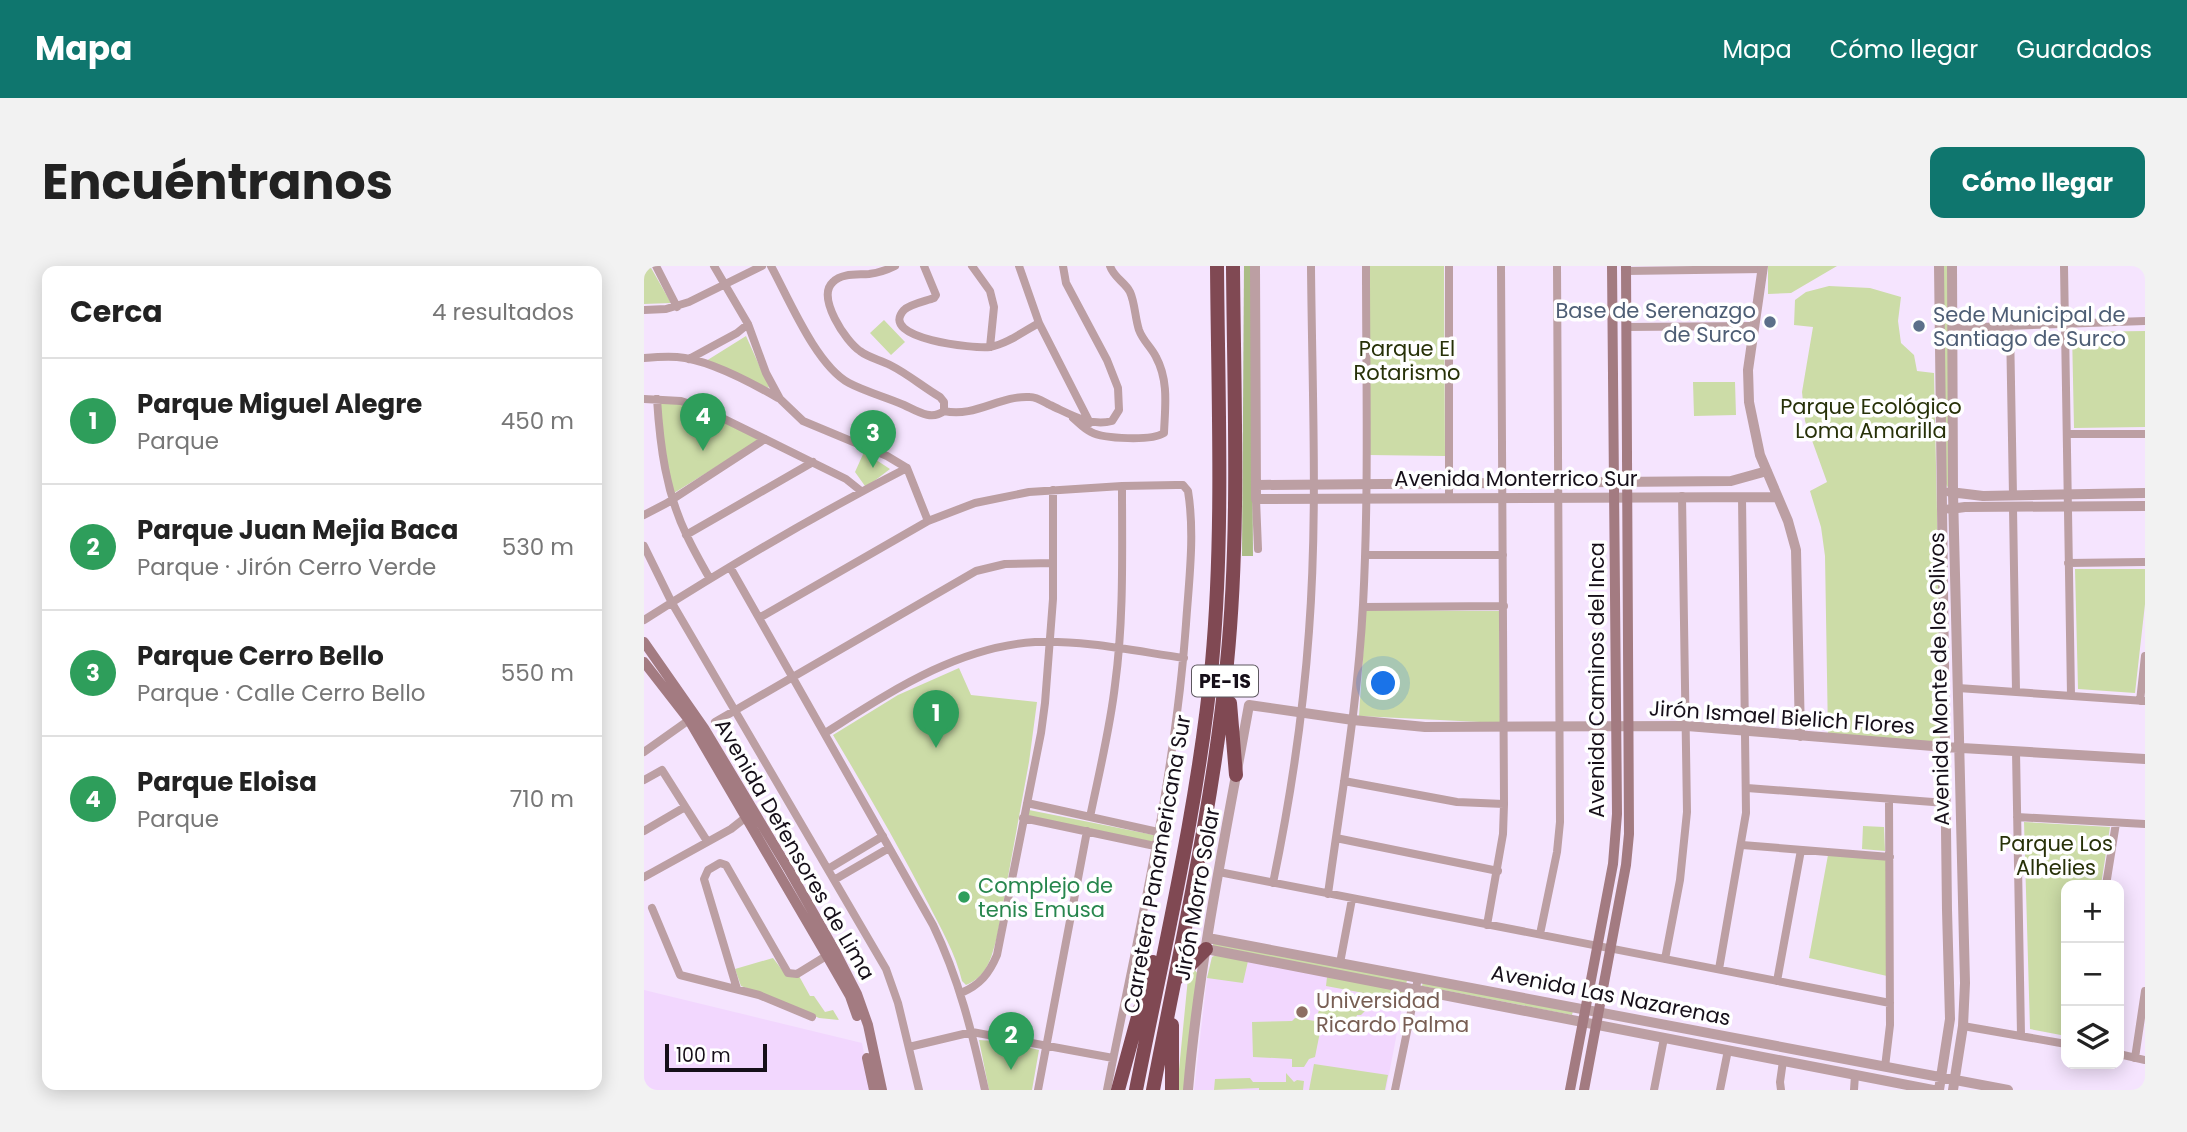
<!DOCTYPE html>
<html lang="es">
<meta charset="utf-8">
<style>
:root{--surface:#fff;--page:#f2f2f2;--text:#222;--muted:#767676;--line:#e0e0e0;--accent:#0f766e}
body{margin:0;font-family:Poppins,sans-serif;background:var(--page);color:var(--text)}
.controls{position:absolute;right:21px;bottom:21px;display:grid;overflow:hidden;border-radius:14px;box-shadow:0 4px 18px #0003}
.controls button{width:63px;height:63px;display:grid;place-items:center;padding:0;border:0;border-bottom:2px solid var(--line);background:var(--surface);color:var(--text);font:35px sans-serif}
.scale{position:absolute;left:21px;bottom:18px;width:102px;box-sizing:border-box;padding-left:7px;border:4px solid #160f19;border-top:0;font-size:19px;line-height:24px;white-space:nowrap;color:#160f19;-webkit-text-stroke:5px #fff;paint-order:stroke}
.you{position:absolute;left:740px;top:418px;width:24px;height:24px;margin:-18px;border:5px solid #fff;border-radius:50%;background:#1a73e8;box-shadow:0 0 0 10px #1a73e833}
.badge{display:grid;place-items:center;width:46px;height:46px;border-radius:50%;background:var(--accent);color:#fff;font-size:23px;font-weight:700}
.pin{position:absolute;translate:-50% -58px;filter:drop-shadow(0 2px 4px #0008)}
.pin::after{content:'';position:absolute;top:37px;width:24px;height:21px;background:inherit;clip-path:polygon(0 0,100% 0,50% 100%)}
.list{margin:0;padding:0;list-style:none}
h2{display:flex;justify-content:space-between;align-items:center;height:91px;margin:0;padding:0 28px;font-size:30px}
h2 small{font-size:23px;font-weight:400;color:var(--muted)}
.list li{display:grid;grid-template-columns:46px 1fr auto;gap:21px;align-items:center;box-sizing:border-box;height:126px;padding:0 28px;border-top:2px solid var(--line)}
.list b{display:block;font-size:26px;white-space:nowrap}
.list p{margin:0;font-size:23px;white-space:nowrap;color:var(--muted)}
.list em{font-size:23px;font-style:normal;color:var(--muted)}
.icon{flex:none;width:38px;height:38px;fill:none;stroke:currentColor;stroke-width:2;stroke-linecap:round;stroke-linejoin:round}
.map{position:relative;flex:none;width:1501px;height:824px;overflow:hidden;border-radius:14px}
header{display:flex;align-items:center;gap:42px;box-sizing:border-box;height:98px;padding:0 35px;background:var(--accent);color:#fff}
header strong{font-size:33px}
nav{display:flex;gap:38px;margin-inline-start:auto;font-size:24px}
.intro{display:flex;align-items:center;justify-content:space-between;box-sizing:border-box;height:168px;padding:0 42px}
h1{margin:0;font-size:49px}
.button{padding:18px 32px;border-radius:14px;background:var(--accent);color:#fff;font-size:24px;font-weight:700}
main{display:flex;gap:42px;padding:0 42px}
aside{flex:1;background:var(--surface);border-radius:14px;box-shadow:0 4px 18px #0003}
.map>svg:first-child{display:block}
.built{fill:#f2d7fe}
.green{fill:#ccdca7}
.forest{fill:#abbc86}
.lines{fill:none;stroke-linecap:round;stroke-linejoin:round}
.minor{stroke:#bc9fa3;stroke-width:8}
.tertiary{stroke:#bc9fa3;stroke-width:10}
.secondary{stroke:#a37b81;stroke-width:10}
.motorway{stroke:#804953;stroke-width:14}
.service-dot{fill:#5c6f8a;stroke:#fff;stroke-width:2.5}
.leisure-dot{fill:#2e9e5b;stroke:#fff;stroke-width:2.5}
.education-dot{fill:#8d6e63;stroke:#fff;stroke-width:2.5}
.labels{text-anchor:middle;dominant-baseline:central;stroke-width:7;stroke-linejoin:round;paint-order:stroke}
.shield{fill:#fff;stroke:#5c575e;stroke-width:2}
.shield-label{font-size:19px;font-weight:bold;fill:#160f19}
.service-label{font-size:21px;fill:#4e5e75;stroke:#fff;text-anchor:end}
.park-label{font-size:21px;fill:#273108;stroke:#fff}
.street-label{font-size:21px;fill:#160f19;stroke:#fff}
.leisure-label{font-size:21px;fill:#27864d;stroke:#fff;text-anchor:start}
.education-label{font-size:21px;fill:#785e54;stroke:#fff;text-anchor:start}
</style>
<header>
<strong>Mapa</strong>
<nav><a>Mapa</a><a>Cómo llegar</a><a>Guardados</a></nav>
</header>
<div class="intro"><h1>Encuéntranos</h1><a class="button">Cómo llegar</a></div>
<main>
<aside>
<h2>Cerca<small>4 resultados</small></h2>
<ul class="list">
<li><span class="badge" style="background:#2e9e5b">1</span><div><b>Parque Miguel Alegre</b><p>Parque</p></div><em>450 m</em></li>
<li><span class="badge" style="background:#2e9e5b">2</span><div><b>Parque Juan Mejia Baca</b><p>Parque · Jirón Cerro Verde</p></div><em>530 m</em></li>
<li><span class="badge" style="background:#2e9e5b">3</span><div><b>Parque Cerro Bello</b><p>Parque · Calle Cerro Bello</p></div><em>550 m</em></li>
<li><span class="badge" style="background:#2e9e5b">4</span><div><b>Parque Eloisa</b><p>Parque</p></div><em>710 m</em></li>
</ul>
</aside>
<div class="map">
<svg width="1501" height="824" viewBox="0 0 1501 824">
<rect width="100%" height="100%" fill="#f5e4fe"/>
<path class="built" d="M 572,689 L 761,725 L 742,824 L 550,824 L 563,712 L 568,691 Z
M 0,724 L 218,777 L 227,824 L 0,824 Z"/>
<path class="green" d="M 0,0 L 6,0 L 27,37 L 0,38 Z
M 726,0 L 800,0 L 801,190 L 725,189 Z
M 1124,0 L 1193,0 L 1147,27 L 1124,28 Z
M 1299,0 L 1304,0 L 1304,222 L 1302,218 Z
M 1185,20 L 1226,22 L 1257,31 L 1254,55 L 1257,77 L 1270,89 L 1273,105 L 1290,107 L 1298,478 L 1184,470 L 1181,290 L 1177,261 L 1166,225 L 1183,216 L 1161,155 L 1158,126 L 1169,61 L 1150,59 L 1151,34 L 1162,26 Z
M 240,54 L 261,76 L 247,89 L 226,67 Z
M 1501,65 L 1501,161 L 1430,162 L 1428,66 Z
M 102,70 L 125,121 L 124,122 L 62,95 Z
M 1049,116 L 1091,116 L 1092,149 L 1050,150 Z
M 16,137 L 38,137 L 117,173 L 30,227 L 22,198 Z
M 220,186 L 246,203 L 225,219 L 221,220 L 211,206 Z
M 1431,303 L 1501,303 L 1501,338 L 1491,427 L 1434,423 Z
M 722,344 L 855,345 L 856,457 L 715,450 Z
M 315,402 L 327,429 L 393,436 L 385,496 L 353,671 C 347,692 344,710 322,719 L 318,715 C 312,688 296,661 284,637 C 254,579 222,524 189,469 L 254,429 Z
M 385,544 L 510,569 L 509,576 L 384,550 Z
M 1380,556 L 1466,561 L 1457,619 L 1422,619 L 1422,770 L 1386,763 Z
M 1219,560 L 1240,561 L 1241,585 L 1218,583 Z
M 1184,589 L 1243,593 L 1243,710 L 1165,692 Z
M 569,677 L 763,714 L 762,719 L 569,681 Z
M 572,689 L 604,695 L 599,717 L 563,712 L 568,691 Z
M 129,692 L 142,709 L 155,710 L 166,730 L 170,730 L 181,746 L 189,744 L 195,754 L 175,752 L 125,730 L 97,720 L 91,703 Z
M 550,703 L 554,708 L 541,824 L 533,824 L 544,712 Z
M 683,711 L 761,725 L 759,733 L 749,731 L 747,737 L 741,736 L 741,731 L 682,720 Z
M 779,716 L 929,745 L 928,749 L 778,720 Z
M 678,737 L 721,745 L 717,749 L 713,749 L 710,758 L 678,751 L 672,752 Z
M 651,752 L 678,756 L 671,791 L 665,793 L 660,801 L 648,801 L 648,793 L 609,791 L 608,756 L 648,755 Z
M 335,774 L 362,776 L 395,784 L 388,824 L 345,824 Z
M 670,798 L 744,809 L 741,824 L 665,824 Z
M 642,807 L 650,816 L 653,814 L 660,815 L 659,824 L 615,824 L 615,822 L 570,824 L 571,813 L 606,812 L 609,816 L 642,816 Z"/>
<path class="forest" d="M 600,0 L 607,0 L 609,290 L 598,290 Z"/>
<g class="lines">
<path class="minor" d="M 12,0 L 33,41
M 70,0 L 104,58 L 122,107 L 136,133 L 159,155 L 243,190 L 263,202 L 284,255
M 127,0 C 145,33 172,99 205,117 C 222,126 242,131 260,139 C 273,145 287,155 300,145
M 251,0 C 243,4 234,7 225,8 C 213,9 198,7 189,16 C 172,31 202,76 216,85 C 225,92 237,94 246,99 C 264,108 279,121 296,131 L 300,136 L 300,145
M 280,0 L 292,29 L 290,32 C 282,35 266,38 260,44 C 233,73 332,83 346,81 C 363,78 380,65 395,57
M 328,0 L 346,25 L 350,41 L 346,81
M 375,0 L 395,57 L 446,157
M 805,0 L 805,232
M 1420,0 L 1427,429
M 982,5 L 1119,3
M 0,44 L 22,43 L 45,36 L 118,0
M 1366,60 L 1369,230
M 982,61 L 1109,60
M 1309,62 L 1501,55
M 0,92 C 11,91 22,90 33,91 C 62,93 108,117 134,132
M 45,93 L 93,67 L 104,58
M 0,133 L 37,135 L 58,142 L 202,213 L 217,225
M 13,133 C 16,180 22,227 43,270 C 50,285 58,299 66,313
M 300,145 C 331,152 356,129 386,131 C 393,131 400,136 406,139 C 426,148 446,161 468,155 L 475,144 L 474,122 L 463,94 L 422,17 L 419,0
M 429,152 C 435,157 440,163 447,166 C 460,173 508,175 520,167 C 521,141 525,115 512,91 C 507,81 499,75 495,64 C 491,52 491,37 486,26 C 481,16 470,12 466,0
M 1423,168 L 1501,168
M 612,233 L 614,283
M 1369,242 L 1372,425
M 0,249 L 23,237 L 121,173
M 42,269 L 169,196
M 0,280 L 28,337 L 242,703 L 254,737 L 275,824
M 721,289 L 859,289
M 1424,297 L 1501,296
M 86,301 L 289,659 C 315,713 328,766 341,824
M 719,341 L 860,340
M 115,352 L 284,255 L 331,237 L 385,226 L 478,220 L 532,219 L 539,219 L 544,225 C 551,268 545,314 542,358 C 531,515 493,670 463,824
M 0,354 C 85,300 173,248 263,202
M 1314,422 L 1501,435
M 1496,435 L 1501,390
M 71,456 L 332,305 L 361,298 L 409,297
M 181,467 C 245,427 312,381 391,376 C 440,374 491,385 540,392
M 1372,485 L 1377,769
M 0,486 L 45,454
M 0,514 L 18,504 L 63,575
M 700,515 L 813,536 L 860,538
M 1103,522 L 1302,537
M 383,537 L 514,566
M 446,551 C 455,507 466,463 471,419 C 480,353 478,286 478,220
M 1373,551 L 1501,558
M 379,552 L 511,580
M 0,565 L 41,541
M 692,572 L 854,605
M 1098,579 L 1246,591
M 184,603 L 239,570
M 575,606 L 1246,737
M 0,611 L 87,563 L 106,548
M 190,614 L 245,582
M 629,617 C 646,535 659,450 665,365 C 674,245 668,121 667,0
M 1462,619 L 1472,557
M 684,628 C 697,532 714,436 719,339 C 725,226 722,113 722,0
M 8,642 L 36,709 L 115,729 L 168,751
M 843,659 L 859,568 L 860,538 L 857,0
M 896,668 L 913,586 L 916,556 L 913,0
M 1021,693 L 1036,614 L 1043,546 L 1038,230
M 696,697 L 708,633
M 1075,703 L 1102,547 L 1098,231
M 1133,715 L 1157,584
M 93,723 L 60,613 L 64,604 L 76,597 L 82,599 L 144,707 L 153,708 L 187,687
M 317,727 C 336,719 345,708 353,689 L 397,467 L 401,437 L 409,333 L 409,224
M 1319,760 L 1422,778
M 265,781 L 328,766 L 469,792
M 1475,788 L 1501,794
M 1491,792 L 1501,725
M 1241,801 L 1246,759 L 1245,534
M 394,824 L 443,565
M 751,824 L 774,712
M 1010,824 L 1020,772
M 1076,824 L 1084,784
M 1137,824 L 1136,816 L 1139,795
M 1210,824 L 1211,809"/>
<path class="tertiary" d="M 611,0 L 612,233 L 1133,231
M 1119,0 L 1104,104 L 1105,136 L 1116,189 L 1144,255 L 1152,284 L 1156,470
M 1308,0 L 1309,227 L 1321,717 L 1319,760 L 1309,824
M 613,219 L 1087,215 L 1123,205
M 1306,226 L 1339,230 L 1501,227
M 1306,243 L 1321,241 L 1501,240
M 564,672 L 1364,824
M 562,683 L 1289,824
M 544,824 C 555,695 582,566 605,439 L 709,454 L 781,461 L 1043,460 L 1301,481 L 1501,493
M 1295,824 L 1306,753 L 1303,644 L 1295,0"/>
<path class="secondary" d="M 0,376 L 60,462 L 145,604 L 191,685 L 213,728 L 224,759 L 238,824
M 0,396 L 45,454 L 183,690 L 206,730 L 213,750
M 223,792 L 230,824
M 926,824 L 969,598 L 973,548 L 968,0
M 940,824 L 982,599 L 985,568 L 982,0"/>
<path class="motorway" d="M 586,437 L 592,509
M 531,714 L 562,683
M 528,759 L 528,824
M 474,824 L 509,696
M 492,824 C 520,682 554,541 568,397 C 580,266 574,131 573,0
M 509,824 C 536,682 569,541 583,397 C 596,265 590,132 589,0"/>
</g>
<g class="service-dot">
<circle cx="1126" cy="56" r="7"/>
<circle cx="1275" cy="60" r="7"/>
</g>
<circle class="leisure-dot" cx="320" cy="631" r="7"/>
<circle class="education-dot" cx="658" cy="746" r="7"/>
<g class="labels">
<rect class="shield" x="548" y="399.5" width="66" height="31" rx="5"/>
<g class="shield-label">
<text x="581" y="415">PE-1S</text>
</g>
<g class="service-label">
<text x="1112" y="44">Base de Serenazgo<tspan x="1112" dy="24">de Surco</tspan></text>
<text x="1289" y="48" text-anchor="start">Sede Municipal de<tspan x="1289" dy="24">Santiago de Surco</tspan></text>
</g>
<g class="park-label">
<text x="763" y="82">Parque El<tspan x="763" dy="24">Rotarismo</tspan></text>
<text x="1227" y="140">Parque Ecológico<tspan x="1227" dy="24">Loma Amarilla</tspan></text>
<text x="1412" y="577">Parque Los<tspan x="1412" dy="24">Alhelies</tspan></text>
</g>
<g class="street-label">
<text x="872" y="212">Avenida Monterrico Sur</text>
<text transform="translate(1295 413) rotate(-91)">Avenida Monte de los Olivos</text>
<text transform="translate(952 414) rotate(-90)">Avenida Caminos del Inca</text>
<text transform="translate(1138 451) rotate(4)">Jirón Ismael Bielich Flores</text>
<text transform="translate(151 583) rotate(60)">Avenida Defensores de Lima</text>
<text transform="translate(513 598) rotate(-80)">Carretera Panamericana Sur</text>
<text transform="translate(553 628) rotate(-80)">Jirón Morro Solar</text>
<text transform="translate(967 729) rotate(11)">Avenida Las Nazarenas</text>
</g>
<g class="leisure-label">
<text x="334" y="619">Complejo de<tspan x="334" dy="24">tenis Emusa</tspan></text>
</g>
<g class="education-label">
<text x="672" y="734">Universidad<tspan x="672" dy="24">Ricardo Palma</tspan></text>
</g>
</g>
</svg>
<div class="controls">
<button>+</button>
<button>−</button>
<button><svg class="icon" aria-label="layers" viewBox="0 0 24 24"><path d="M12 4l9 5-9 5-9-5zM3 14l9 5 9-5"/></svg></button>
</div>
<div class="scale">100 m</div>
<div class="you"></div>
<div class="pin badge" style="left:292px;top:482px;background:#2e9e5b">1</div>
<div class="pin badge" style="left:367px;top:804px;background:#2e9e5b">2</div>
<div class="pin badge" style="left:229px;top:202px;background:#2e9e5b">3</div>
<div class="pin badge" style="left:59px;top:185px;background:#2e9e5b">4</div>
</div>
</main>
